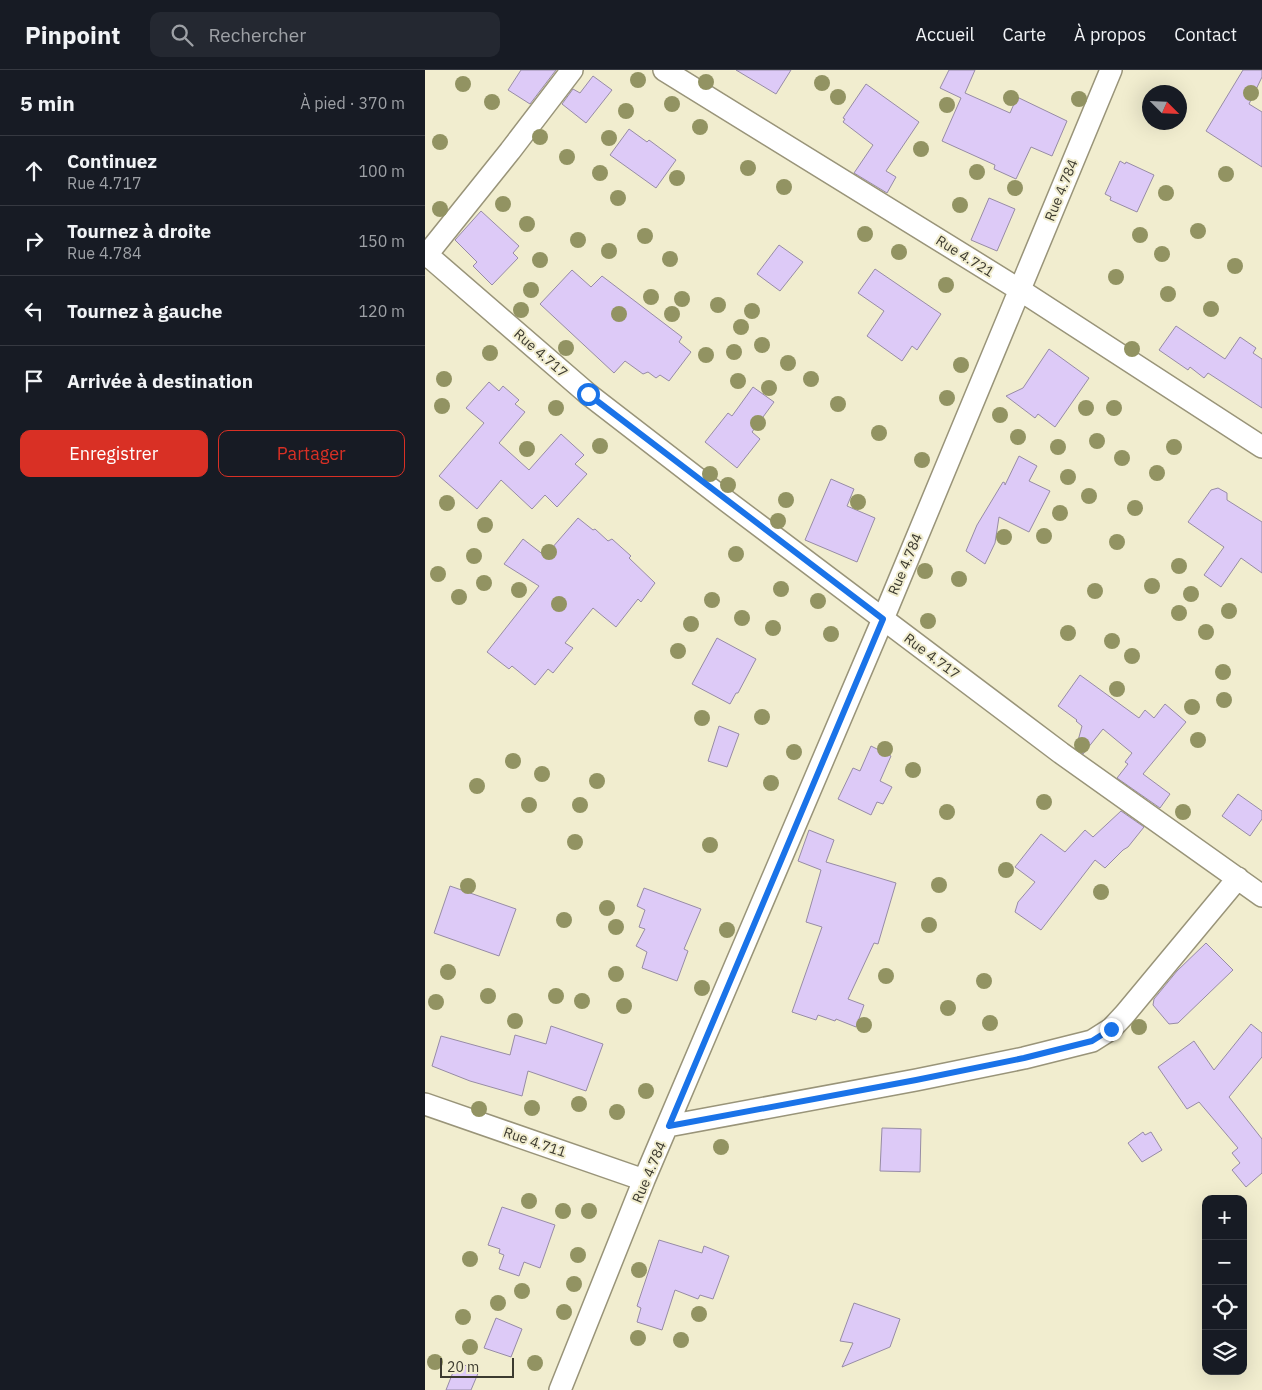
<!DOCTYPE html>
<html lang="fr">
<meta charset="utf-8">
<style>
:root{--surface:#171b24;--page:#242831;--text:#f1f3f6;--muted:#9ea1a6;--line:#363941;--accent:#d93025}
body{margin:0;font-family:"IBM Plex Sans",sans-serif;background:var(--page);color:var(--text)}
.controls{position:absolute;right:15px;bottom:15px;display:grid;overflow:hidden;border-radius:10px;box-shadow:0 5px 20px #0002}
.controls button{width:45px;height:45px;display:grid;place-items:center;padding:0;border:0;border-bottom:1px solid var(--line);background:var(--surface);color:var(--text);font:25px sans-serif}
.compass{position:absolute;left:717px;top:15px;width:45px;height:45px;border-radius:50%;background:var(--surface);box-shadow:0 5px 20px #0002;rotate:114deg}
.scale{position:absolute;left:15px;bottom:12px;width:74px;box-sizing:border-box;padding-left:5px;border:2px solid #3c3a2f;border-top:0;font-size:14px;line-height:18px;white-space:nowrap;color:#3c3a2f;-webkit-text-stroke:4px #f1edcf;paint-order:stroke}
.stop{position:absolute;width:15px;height:15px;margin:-11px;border:4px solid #1a73e8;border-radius:50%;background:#fff}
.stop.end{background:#1a73e8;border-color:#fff;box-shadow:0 1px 5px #0008}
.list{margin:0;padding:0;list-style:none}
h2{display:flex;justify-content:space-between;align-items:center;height:65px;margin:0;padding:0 20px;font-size:21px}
h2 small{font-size:16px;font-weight:400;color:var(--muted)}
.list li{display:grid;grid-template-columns:32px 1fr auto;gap:15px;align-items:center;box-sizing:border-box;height:70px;padding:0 20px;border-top:1px solid var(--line)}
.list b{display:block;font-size:19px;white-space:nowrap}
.list p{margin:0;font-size:16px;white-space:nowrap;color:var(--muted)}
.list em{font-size:16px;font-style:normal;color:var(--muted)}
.actions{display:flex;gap:10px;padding:15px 20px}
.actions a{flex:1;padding:11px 0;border:1px solid var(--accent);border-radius:10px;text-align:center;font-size:18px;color:var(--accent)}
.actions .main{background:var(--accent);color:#fff}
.icon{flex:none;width:28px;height:28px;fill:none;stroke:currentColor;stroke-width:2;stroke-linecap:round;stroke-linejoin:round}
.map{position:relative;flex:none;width:837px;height:1320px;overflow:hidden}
header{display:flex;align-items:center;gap:30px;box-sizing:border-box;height:70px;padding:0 25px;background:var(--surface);border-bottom:1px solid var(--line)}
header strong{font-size:24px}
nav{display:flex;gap:28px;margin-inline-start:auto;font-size:18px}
.search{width:350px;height:45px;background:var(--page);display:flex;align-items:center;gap:12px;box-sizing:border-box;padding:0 18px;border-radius:10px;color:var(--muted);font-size:19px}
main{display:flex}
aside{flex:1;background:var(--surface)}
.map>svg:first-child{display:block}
.building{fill:#ddcaf7;stroke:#978ca5}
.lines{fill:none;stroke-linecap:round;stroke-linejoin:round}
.minor-casing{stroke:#999479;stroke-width:24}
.minor{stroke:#fff;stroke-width:21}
.tree{fill:#929362}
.route{stroke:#1a73e8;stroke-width:6}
.labels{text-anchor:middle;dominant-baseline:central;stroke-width:4;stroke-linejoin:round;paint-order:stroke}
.street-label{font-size:14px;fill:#3c3a2f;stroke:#f1edcf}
</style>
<header>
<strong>Pinpoint</strong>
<div class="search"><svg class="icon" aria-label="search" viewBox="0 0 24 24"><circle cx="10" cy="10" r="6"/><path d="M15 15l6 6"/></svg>Rechercher</div>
<nav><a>Accueil</a><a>Carte</a><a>À propos</a><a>Contact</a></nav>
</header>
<main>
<aside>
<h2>5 min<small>À pied · 370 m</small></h2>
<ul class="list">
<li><svg class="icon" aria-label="ahead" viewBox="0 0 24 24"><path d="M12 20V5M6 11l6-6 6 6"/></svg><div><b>Continuez</b><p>Rue 4.717</p></div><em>100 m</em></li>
<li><svg class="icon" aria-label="right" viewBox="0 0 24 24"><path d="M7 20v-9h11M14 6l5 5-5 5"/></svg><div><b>Tournez à droite</b><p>Rue 4.784</p></div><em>150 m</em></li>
<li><svg class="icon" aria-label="left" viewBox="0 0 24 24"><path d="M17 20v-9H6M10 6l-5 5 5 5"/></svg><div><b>Tournez à gauche</b></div><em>120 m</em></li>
<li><svg class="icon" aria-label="arrive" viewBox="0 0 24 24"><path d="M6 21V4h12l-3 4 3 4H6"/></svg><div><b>Arrivée à destination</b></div></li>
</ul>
<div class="actions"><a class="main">Enregistrer</a><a>Partager</a></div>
</aside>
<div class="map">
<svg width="837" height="1320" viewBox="0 0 837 1320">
<rect width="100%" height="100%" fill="#f1edcf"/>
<path class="building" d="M 96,0 L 131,0 L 105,34 L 83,20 Z
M 311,0 L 366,0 L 351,24 Z
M 524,0 L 550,0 L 540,23 L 585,43 L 592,27 L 642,51 L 627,86 L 606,77 L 591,109 L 569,99 L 570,95 L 517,71 L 536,28 L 515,18 Z
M 818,0 L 837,0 L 837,7 L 824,34 L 837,42 L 837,97 L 781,61 Z
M 168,6 L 187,20 L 161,53 L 137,34 L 148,19 L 155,23 Z
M 441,14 L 494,52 L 461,101 L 471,107 L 462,123 L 429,103 L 448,75 L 418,52 L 420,49 L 418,48 Z
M 204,59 L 222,72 L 224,70 L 251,90 L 231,118 L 185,85 Z
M 695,91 L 700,94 L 701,92 L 729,105 L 712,142 L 685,130 L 686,127 L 680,124 Z
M 564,128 L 590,139 L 572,181 L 546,170 Z
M 56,141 L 94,176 L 88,183 L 93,188 L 67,215 L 48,196 L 52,192 L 30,170 Z
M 354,175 L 378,192 L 355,221 L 332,204 Z
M 450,199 L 516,244 L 492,280 L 487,276 L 477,291 L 442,266 L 459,241 L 433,223 Z
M 147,200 L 166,217 L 177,206 L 257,267 L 254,272 L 266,282 L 244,311 L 235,305 L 231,308 L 223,302 L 218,304 L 200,291 L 189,303 L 115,234 Z
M 751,256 L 800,289 L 815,267 L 831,278 L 828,283 L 837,289 L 837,338 L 783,303 L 779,308 L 765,297 L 763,300 L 734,280 Z
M 624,279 L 664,308 L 630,357 L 613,344 L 610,348 L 581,326 L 598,318 Z
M 64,312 L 74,321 L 78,316 L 94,330 L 90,334 L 100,342 L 74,373 L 104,400 L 136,364 L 159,385 L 150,394 L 162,404 L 132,437 L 120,425 L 107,439 L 76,410 L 52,439 L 14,406 L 59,353 L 41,338 Z
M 328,317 L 349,332 L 327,362 L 335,369 L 312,398 L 280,372 L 303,343 L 307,346 Z
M 594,386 L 612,396 L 604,411 L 625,421 L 604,462 L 574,447 L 570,473 L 560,494 L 541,481 L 552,455 L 578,412 L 580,413 L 580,415 Z
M 406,409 L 429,419 L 422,436 L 450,448 L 432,492 L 380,470 Z
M 793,418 L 802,423 L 802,430 L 837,452 L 837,503 L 816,488 L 796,517 L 779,505 L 799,477 L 763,452 L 786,420 Z
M 153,448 L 168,460 L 170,459 L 183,471 L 187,469 L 206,486 L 204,488 L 230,513 L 216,532 L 213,529 L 191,557 L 168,538 L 140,573 L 148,578 L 128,603 L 123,599 L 110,615 L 87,596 L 84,599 L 62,582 L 114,516 L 79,494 L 98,469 L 120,486 Z
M 292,568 L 331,589 L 313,623 L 311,623 L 305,634 L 267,614 Z
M 655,605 L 714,648 L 720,640 L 729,648 L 740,634 L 761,652 L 718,704 L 745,724 L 735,738 L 692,708 L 703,694 L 700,692 L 707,683 L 678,659 L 658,684 L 651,678 L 657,656 L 651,651 L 652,650 L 633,636 Z
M 294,656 L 314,664 L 302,697 L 283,691 Z
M 446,676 L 466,686 L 455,711 L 467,717 L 458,734 L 452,732 L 446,745 L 413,729 L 428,698 L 435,701 Z
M 813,724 L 837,741 L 837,749 L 825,766 L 797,746 Z
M 696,741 L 719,757 L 703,777 L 698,780 L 680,798 L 670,790 L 616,860 L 590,842 L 593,832 L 610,812 L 590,797 L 616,764 L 640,782 L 660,760 L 668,767 Z
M 384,760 L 409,770 L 401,792 L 471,813 L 453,874 L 449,873 L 423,929 L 439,935 L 431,957 L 411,949 L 410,951 L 393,945 L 391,950 L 367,942 L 397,857 L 381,852 L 396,800 L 373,791 Z
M 25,816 L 91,839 L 74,886 L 9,863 Z
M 219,818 L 276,839 L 259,879 L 263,881 L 252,911 L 217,898 L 222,882 L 211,876 L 220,859 L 214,857 L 220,840 L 212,836 Z
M 781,873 L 808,900 L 753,953 L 744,954 L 728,935 L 729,929 L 752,901 Z
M 826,954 L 837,963 L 837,987 L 804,1027 L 837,1069 L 837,1103 L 821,1117 L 807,1100 L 815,1093 L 807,1083 L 813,1078 L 774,1032 L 762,1039 L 733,997 L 769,971 L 789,1000 Z
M 126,956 L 178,974 L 161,1021 L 103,1001 L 97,1026 L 45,1011 L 7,996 L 16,966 L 85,985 L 90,965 L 121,974 Z
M 457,1058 L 496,1059 L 495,1102 L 455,1101 Z
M 718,1062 L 720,1065 L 726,1062 L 737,1080 L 717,1092 L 703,1073 Z
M 77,1137 L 130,1155 L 115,1198 L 99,1192 L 94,1206 L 74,1199 L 79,1185 L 74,1183 L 75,1179 L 63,1175 Z
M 234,1170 L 277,1183 L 279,1176 L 304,1186 L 288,1229 L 275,1225 L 273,1229 L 250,1220 L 237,1260 L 212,1252 L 216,1238 L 212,1236 Z
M 429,1233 L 475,1249 L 465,1277 L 417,1297 L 428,1273 L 415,1271 Z
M 71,1248 L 97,1259 L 86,1287 L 59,1278 Z
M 32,1292 L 54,1301 L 46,1320 L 21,1320 Z"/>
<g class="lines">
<g class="minor-casing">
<path id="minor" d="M 239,0 L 595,220 L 837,377
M 0,183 L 163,324 L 299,429 L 636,683 L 837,826
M 0,187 L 85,81 L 147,0
M 0,1034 L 219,1110
M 243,1056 L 491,1010 L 599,988 L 667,971 L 686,959 L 700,944 L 813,808
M 135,1320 L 219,1110 L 458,549 L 686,0"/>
</g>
<use href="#minor" class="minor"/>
</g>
<g class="tree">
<circle cx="213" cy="10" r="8"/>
<circle cx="281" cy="12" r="8"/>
<circle cx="397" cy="13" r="8"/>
<circle cx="38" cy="14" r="8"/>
<circle cx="826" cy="23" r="8"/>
<circle cx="413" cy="27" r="8"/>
<circle cx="586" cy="28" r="8"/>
<circle cx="654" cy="29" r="8"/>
<circle cx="67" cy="32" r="8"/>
<circle cx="247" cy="34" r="8"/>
<circle cx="522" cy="35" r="8"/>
<circle cx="201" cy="41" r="8"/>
<circle cx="275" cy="57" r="8"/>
<circle cx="115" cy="67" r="8"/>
<circle cx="184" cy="68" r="8"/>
<circle cx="15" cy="72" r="8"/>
<circle cx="496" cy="79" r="8"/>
<circle cx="142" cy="87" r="8"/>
<circle cx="323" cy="98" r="8"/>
<circle cx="552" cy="102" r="8"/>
<circle cx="175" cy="103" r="8"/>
<circle cx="801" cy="104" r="8"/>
<circle cx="252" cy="108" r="8"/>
<circle cx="359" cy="117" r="8"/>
<circle cx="590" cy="118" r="8"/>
<circle cx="741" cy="123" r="8"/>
<circle cx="193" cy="128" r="8"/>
<circle cx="78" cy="134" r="8"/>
<circle cx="535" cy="135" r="8"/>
<circle cx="15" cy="139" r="8"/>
<circle cx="102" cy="154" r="8"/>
<circle cx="773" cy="161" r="8"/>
<circle cx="440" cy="164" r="8"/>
<circle cx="715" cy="165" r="8"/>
<circle cx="220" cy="166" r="8"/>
<circle cx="153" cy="170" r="8"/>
<circle cx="184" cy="181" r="8"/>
<circle cx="474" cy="182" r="8"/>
<circle cx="737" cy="184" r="8"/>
<circle cx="245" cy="189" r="8"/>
<circle cx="115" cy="190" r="8"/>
<circle cx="810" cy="196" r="8"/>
<circle cx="691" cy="207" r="8"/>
<circle cx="521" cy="215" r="8"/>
<circle cx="106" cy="220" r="8"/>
<circle cx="743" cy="224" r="8"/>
<circle cx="226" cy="227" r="8"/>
<circle cx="257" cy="229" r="8"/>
<circle cx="293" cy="235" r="8"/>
<circle cx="786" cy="239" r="8"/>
<circle cx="96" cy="240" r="8"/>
<circle cx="327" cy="241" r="8"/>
<circle cx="194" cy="244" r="8"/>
<circle cx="247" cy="244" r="8"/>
<circle cx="316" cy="257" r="8"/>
<circle cx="337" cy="275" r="8"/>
<circle cx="141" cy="278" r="8"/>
<circle cx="707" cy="279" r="8"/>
<circle cx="309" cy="282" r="8"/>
<circle cx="65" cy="283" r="8"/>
<circle cx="281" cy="285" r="8"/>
<circle cx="363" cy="293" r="8"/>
<circle cx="536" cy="295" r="8"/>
<circle cx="19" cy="309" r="8"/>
<circle cx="386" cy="309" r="8"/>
<circle cx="313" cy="311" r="8"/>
<circle cx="344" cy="318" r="8"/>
<circle cx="522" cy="328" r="8"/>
<circle cx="413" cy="334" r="8"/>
<circle cx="17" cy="336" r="8"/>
<circle cx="131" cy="338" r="8"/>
<circle cx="661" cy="338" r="8"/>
<circle cx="689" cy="338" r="8"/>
<circle cx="575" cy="345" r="8"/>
<circle cx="333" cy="353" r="8"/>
<circle cx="454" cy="363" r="8"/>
<circle cx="593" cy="367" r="8"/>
<circle cx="672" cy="371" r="8"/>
<circle cx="175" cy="376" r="8"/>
<circle cx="633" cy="377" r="8"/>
<circle cx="749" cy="377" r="8"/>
<circle cx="102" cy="379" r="8"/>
<circle cx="697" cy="388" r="8"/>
<circle cx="497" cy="390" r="8"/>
<circle cx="732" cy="403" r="8"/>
<circle cx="285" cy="404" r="8"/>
<circle cx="643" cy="407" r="8"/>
<circle cx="303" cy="415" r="8"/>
<circle cx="664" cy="426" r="8"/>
<circle cx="361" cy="430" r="8"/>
<circle cx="433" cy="432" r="8"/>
<circle cx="22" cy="433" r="8"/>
<circle cx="710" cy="438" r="8"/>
<circle cx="635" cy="443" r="8"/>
<circle cx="353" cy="451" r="8"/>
<circle cx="60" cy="455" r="8"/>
<circle cx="619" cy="466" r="8"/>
<circle cx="579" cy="467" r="8"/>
<circle cx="692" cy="472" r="8"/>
<circle cx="124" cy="482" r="8"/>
<circle cx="311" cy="484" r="8"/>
<circle cx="49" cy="486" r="8"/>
<circle cx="754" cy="496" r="8"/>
<circle cx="500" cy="501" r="8"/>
<circle cx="13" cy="504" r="8"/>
<circle cx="534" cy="509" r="8"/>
<circle cx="59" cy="513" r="8"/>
<circle cx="727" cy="516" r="8"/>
<circle cx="356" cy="519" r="8"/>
<circle cx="94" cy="520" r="8"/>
<circle cx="670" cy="521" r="8"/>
<circle cx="766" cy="524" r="8"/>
<circle cx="34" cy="527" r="8"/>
<circle cx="287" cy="530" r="8"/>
<circle cx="393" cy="531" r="8"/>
<circle cx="134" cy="534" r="8"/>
<circle cx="804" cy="541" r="8"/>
<circle cx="754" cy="543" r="8"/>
<circle cx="317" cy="548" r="8"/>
<circle cx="503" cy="551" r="8"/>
<circle cx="266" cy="554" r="8"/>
<circle cx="348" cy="558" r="8"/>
<circle cx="781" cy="562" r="8"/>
<circle cx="643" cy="563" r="8"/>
<circle cx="406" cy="564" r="8"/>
<circle cx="687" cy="571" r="8"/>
<circle cx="253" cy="581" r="8"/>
<circle cx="707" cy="586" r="8"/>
<circle cx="798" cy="602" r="8"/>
<circle cx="692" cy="619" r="8"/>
<circle cx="799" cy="630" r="8"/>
<circle cx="767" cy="637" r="8"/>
<circle cx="337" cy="647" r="8"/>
<circle cx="277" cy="648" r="8"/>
<circle cx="773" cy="670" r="8"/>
<circle cx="657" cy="675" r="8"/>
<circle cx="460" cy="679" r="8"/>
<circle cx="369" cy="682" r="8"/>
<circle cx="88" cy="691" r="8"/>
<circle cx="488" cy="700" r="8"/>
<circle cx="117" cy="704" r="8"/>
<circle cx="172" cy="711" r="8"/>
<circle cx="346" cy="713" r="8"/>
<circle cx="52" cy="716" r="8"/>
<circle cx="619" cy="732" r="8"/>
<circle cx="104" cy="735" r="8"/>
<circle cx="155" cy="735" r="8"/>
<circle cx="522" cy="742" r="8"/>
<circle cx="758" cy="742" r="8"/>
<circle cx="150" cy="772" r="8"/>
<circle cx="285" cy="775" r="8"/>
<circle cx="581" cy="800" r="8"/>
<circle cx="514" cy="815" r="8"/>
<circle cx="43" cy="816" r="8"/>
<circle cx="676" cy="822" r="8"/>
<circle cx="182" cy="838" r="8"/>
<circle cx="139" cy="850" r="8"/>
<circle cx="504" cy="855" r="8"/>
<circle cx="191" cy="857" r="8"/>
<circle cx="302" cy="860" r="8"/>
<circle cx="23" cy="902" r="8"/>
<circle cx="191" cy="904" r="8"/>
<circle cx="461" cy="906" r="8"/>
<circle cx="559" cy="911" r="8"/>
<circle cx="277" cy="918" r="8"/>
<circle cx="63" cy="926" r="8"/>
<circle cx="131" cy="926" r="8"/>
<circle cx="157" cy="931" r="8"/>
<circle cx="11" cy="932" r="8"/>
<circle cx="199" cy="936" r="8"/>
<circle cx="523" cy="938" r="8"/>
<circle cx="90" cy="951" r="8"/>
<circle cx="565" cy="953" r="8"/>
<circle cx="439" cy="955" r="8"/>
<circle cx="714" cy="957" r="8"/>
<circle cx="221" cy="1021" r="8"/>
<circle cx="154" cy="1034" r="8"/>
<circle cx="107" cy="1038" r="8"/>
<circle cx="54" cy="1039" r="8"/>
<circle cx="192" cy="1042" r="8"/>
<circle cx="296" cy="1077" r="8"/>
<circle cx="104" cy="1131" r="8"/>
<circle cx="138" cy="1141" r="8"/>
<circle cx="164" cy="1141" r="8"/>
<circle cx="153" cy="1185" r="8"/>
<circle cx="45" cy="1189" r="8"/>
<circle cx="214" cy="1200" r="8"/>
<circle cx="149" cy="1214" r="8"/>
<circle cx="97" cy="1221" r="8"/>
<circle cx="73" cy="1233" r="8"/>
<circle cx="139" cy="1242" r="8"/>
<circle cx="274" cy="1244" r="8"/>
<circle cx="38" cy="1247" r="8"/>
<circle cx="213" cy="1268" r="8"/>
<circle cx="256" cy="1270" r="8"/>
<circle cx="45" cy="1277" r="8"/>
<circle cx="10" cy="1292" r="8"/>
<circle cx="110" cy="1293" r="8"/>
</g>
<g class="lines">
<path class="route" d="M 163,324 L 458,549 L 244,1056 L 491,1010 L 599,988 L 667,971 L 686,959"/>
</g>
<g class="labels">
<g class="street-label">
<text transform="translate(636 120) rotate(-68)">Rue 4.784</text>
<text transform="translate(540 186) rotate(32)">Rue 4.721</text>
<text transform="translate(116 283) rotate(41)">Rue 4.717</text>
<text transform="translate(480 494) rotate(-67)">Rue 4.784</text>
<text transform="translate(507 586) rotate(37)">Rue 4.717</text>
<text transform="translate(110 1072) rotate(19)">Rue 4.711</text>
<text transform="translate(224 1102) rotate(-67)">Rue 4.784</text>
</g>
</g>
</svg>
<div class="controls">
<button>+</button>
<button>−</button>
<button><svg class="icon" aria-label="locate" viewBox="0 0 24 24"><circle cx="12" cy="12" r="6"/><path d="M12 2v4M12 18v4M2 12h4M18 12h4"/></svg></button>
<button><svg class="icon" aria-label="layers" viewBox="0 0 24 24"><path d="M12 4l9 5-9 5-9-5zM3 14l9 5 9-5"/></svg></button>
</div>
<svg class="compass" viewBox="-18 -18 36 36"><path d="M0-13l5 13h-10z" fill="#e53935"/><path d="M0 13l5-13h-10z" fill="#9ea1a6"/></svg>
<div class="scale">20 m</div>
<div class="stop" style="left:163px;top:324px"></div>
<div class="stop end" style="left:686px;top:959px"></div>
</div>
</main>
